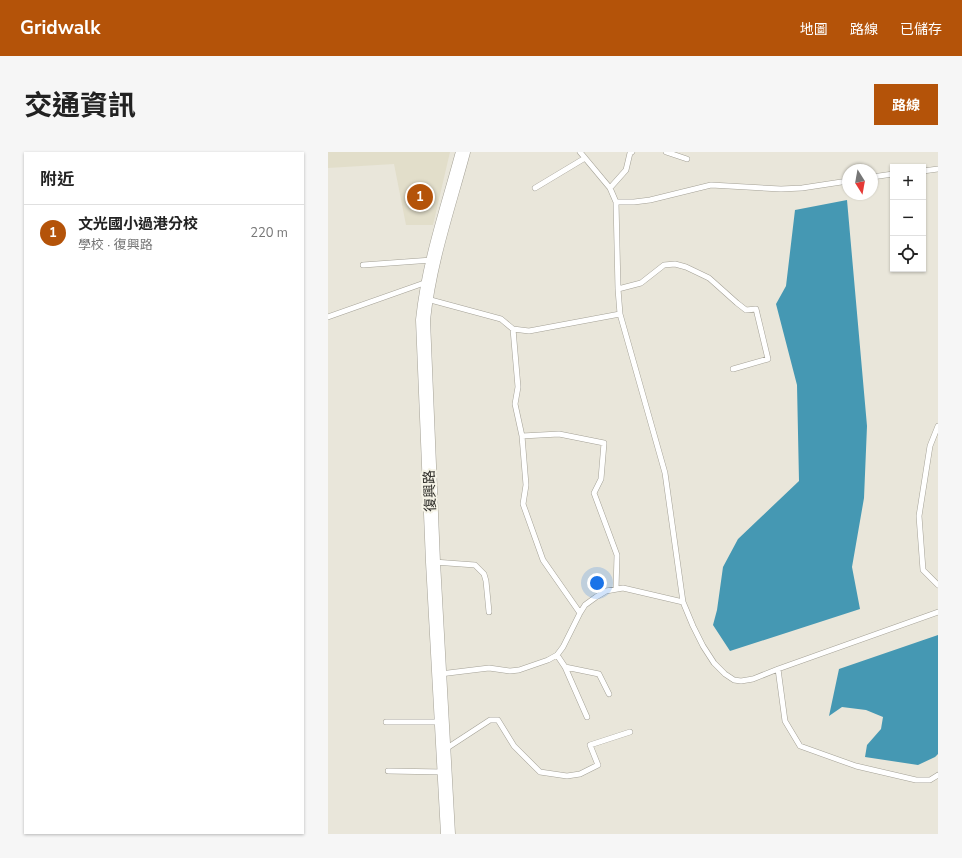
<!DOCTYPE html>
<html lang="zh-TW">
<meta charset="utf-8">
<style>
:root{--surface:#fff;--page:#f6f6f6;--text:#222;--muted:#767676;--line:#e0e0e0;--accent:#b45309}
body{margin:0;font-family:"Nunito Sans","Noto Sans TC",sans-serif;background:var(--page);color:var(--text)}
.controls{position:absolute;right:12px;top:12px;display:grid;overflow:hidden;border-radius:0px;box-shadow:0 1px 3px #0004}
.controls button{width:36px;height:36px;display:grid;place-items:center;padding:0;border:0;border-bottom:1px solid var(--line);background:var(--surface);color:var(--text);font:20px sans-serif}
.compass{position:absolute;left:514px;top:12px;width:36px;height:36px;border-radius:50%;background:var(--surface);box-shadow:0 1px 3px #0004;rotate:169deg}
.you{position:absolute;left:269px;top:431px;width:14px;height:14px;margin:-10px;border:3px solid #fff;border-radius:50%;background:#1a73e8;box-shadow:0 0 0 6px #1a73e833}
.badge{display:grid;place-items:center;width:26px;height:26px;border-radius:50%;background:var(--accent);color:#fff;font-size:13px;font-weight:700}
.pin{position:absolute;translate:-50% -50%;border:2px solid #fff;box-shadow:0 1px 4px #0006}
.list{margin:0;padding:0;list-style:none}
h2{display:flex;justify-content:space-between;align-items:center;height:52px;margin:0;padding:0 16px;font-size:17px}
h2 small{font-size:13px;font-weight:400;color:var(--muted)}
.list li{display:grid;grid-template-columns:26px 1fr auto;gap:12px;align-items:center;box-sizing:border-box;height:56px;padding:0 16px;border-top:1px solid var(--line)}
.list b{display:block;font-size:15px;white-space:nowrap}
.list p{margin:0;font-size:13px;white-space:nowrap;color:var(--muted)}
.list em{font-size:13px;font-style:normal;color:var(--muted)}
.icon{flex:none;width:22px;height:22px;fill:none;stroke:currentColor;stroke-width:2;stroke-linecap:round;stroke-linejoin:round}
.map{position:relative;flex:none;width:610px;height:682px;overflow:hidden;border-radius:0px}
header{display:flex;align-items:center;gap:24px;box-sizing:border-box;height:56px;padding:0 20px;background:var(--accent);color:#fff}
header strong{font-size:19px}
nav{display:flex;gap:22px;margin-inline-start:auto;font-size:14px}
.intro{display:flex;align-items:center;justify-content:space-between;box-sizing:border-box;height:96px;padding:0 24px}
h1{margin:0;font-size:28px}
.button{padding:10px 18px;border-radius:0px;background:var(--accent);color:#fff;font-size:14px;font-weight:700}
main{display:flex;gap:24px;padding:0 24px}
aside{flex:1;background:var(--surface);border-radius:0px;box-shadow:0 1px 3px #0004}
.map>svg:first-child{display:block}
.built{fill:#e2deca}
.water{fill:#4598b3}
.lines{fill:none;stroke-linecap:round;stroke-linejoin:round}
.lane-casing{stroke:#a4a196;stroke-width:6}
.secondary-casing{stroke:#a4a196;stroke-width:15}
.lane{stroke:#fff;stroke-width:5}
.secondary{stroke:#fff;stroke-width:14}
.labels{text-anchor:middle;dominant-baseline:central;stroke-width:4;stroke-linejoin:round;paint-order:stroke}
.street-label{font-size:14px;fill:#2b2a26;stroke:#f6f4e7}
</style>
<header>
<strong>Gridwalk</strong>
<nav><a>地圖</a><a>路線</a><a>已儲存</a></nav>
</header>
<div class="intro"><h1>交通資訊</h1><a class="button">路線</a></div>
<main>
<aside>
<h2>附近<small></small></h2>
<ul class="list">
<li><span class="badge">1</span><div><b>文光國小過港分校</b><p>學校 · 復興路</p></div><em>220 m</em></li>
</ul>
</aside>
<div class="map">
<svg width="610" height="682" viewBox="0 0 610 682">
<rect width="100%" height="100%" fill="#e9e6da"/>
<path class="built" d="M 0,0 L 122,0 L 105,73 L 78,73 L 66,12 L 0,16 Z"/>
<path class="water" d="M 519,48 L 539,274 L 536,346 L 524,415 L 532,457 L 402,499 L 385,473 L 389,458 L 395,415 L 410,387 L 471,329 L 469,233 L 448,152 L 458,134 L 467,58 Z
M 610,483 L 610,602 L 607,605 L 590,613 L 537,605 L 539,593 L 553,577 L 555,565 L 538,558 L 514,555 L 501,564 L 511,517 Z"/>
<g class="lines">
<g class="lane-casing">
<path id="lane" d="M 252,0 L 282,36 L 288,50 L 290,137 L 292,162 L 337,321 L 355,450 L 365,474 L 375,494 L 386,511 L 397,522 L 406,528 L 413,529 L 425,527 L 450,517 L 610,460
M 338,0 L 359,7
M 595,19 L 610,17
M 544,25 L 565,22
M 207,36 L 257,6
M 282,36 L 298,18 L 302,1 L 304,0
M 288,50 L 306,50 L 322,48 L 383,33 L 453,37 L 474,36 L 520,29
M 35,113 L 104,108
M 290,137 L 313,131 L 336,113 L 347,112 L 358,115 L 381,126 L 409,151 L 418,158 L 428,157 L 440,207 L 405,217
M 99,147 L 173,167 L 185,177 L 201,179 L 292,162
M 0,165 L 99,130
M 185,177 L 190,235 L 187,252 L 194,284 L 198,333 L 195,352 L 215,408 L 252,461
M 610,274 L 602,294 L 591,364 L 595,418 L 610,433
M 194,284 L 231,282 L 276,291 L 273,327 L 266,341 L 289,403 L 288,437
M 106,410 L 147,413 L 156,422 L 158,429 L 161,460
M 229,503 L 237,515 L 271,522 L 281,542
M 237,515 L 259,565
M 450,517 L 457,569 L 472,594 L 528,614 L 588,628 L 602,628 L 610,623
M 112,522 L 161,516 L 182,519 L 191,518 L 220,508 L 229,503 L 235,495 L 252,461 L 257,453 L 268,445 L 278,439 L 295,436 L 355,450
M 58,570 L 113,570
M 116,598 L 162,568 L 170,568 L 186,594 L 212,620 L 239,624 L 252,622 L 270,613 L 262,593 L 302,580
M 60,619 L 115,620"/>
</g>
<g class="secondary-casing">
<path id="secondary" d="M 120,682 L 105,410 L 95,168 C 101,110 120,56 135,0"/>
</g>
<use href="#lane" class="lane"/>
<use href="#secondary" class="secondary"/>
</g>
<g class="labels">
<g class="street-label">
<text transform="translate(102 339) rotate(-92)">復興路</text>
</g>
</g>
</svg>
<div class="controls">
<button>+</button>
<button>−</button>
<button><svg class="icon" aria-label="locate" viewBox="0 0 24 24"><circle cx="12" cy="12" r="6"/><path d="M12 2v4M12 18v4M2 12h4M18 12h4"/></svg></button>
</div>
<svg class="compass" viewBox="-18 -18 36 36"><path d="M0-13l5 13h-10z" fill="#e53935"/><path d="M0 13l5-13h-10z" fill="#767676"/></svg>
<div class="you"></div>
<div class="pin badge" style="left:92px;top:45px">1</div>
</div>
</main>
